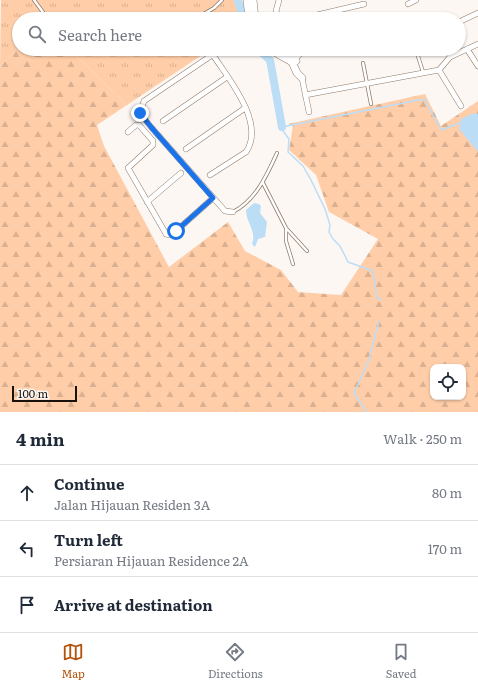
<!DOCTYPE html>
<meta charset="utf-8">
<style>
:root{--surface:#fff;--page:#f2f2f3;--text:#1f2937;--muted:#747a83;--line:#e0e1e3;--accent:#b45309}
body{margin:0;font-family:Literata,serif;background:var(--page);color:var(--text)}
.controls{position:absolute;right:12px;bottom:12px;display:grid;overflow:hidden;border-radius:8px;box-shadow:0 1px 3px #0004}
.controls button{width:36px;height:36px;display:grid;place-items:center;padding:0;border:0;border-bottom:1px solid var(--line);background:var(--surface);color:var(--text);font:20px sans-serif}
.scale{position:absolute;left:12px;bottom:10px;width:65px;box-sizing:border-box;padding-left:4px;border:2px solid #19110b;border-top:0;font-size:11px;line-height:14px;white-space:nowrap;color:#19110b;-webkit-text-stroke:3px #fcf7f3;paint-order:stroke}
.stop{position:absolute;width:12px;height:12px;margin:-9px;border:3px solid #1a73e8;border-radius:50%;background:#fff}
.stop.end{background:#1a73e8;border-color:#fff;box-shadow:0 1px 4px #0008}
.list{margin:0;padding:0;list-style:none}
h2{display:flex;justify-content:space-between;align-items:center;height:52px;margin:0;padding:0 16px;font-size:17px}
h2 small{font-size:13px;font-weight:400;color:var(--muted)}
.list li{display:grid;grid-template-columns:26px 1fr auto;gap:12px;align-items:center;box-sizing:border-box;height:56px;padding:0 16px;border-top:1px solid var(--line)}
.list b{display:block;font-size:15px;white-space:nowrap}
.list p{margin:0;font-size:13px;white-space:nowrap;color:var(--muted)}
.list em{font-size:13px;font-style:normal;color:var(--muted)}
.icon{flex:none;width:22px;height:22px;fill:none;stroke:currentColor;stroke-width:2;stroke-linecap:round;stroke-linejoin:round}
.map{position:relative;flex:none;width:478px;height:412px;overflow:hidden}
.search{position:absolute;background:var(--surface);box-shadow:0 1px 3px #0004;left:12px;right:12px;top:12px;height:44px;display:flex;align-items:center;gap:10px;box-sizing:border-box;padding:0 14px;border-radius:22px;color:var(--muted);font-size:15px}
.sheet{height:220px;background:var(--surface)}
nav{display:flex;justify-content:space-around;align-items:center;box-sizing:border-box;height:56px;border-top:1px solid var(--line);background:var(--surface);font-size:11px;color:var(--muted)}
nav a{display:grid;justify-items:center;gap:2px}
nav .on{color:var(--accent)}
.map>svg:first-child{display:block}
.grass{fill:url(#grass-tufts)}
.forest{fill:url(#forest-firs);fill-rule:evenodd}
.water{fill:#bcddf6}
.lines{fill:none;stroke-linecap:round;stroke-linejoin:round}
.stream{stroke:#bcddf6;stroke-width:1.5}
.river{stroke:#bcddf6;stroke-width:8}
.lane-casing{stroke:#907a6a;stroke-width:4}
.street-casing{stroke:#907a6a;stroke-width:6}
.secondary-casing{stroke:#907a6a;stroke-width:8}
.lane{stroke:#fff;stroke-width:2.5}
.street{stroke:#fff;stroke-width:5}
.secondary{stroke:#fff;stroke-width:7}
.route{stroke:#1a73e8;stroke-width:5}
</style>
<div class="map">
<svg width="478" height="412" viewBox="0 0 478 412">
<defs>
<pattern id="grass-tufts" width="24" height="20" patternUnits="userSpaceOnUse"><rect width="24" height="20" fill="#ffcea9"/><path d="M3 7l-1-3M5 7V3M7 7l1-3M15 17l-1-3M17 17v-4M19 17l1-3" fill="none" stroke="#dab090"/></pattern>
<pattern id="forest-firs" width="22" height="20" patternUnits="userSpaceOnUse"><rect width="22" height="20" fill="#ffcea9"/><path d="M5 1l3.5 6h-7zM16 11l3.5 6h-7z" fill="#dab090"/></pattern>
</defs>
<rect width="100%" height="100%" fill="#fcf7f3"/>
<path class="grass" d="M 1,0 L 235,0 L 240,19 L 19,19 L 19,48 L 0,66 Z
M 69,49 L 211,49 L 127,105 Z"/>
<path class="forest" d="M 19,48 L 69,49 L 127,105 L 97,125 L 104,146 L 169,267 L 228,222 L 245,251 L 281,270 L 298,292 L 341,295 L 378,239 L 329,212 L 316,175 L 289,150 L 293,125 L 288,124 L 425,94 L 441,126 L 478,101 L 478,412 L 0,412 L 0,66 ZM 433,367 L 463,367 L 463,397 L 433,397 Z"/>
<path class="water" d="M 474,113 L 478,114 L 478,152 L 459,129 L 461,119 Z
M 254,203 L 259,204 L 261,206 L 260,213 L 267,222 L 265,237 L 258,239 L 255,247 L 252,244 C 257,231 246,223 246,210 Z"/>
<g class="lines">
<path class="stream" d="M 381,300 L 377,298 L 373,271 L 348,262 L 340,246 L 333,239 L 329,232 L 330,225 L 325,209 L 311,180 L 303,166 L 288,152 L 289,139 L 283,131 L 282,127 L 424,99 L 441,130 L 460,123
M 366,412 L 354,393 L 368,362 L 379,321"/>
<path class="river" d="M 238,0 L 243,19
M 258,49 L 270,60 L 282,127"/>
<g class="lane-casing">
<path id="lane" d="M 34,0 L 48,19
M 195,19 L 214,8 L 222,0
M 73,49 C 84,57 97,53 109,49
M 417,53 L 423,72
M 363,63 L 371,104
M 263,183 L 286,228 L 307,251
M 233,212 C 256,200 267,175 277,153
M 286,229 L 286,241 L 293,264"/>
</g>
<g class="street-casing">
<path id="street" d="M 279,0 L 276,11 L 280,19
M 408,4 L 416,0
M 300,19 L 364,4
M 459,22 L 478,13
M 221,49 L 144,101 L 140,113 L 151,127 L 225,211 L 233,212
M 305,49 L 308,52 L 321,49
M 467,49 L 478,66
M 293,61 L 305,49
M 439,70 L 450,57 L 478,44
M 439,70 L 461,106
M 302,78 L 309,112
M 305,95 L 439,70
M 163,121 L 227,77
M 128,132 L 136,125 L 139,125 L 153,141 L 153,145 L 128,168 L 166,234 L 170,235 L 176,231 L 213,198
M 186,149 L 245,108
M 210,175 L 246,152 C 266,123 228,78 213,55
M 147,202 L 181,173"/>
</g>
<g class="secondary-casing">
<path id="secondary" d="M 247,0 L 249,19
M 253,0 L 255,19
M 269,49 L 292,62 L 297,73 L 302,78
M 279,49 L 289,54 L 296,61"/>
</g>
<use href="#lane" class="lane"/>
<use href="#street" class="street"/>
<use href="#secondary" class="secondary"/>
</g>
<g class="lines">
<path class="route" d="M 140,113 L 151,127 L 213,198 L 176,231"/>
</g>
</svg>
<div class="controls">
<button><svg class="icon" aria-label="locate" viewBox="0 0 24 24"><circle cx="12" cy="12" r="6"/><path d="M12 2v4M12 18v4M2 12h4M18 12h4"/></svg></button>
</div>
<div class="scale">100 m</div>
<div class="stop" style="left:176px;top:231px"></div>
<div class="stop end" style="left:140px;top:113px"></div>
<div class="search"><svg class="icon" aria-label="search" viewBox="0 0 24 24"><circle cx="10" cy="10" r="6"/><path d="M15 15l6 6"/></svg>Search here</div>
</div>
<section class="sheet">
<h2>4 min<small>Walk · 250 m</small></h2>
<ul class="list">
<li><svg class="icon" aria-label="ahead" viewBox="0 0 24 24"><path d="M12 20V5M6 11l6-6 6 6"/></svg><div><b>Continue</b><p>Jalan Hijauan Residen 3A</p></div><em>80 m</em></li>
<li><svg class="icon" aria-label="left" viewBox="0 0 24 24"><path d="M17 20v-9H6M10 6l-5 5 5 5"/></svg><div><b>Turn left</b><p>Persiaran Hijauan Residence 2A</p></div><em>170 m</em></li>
<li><svg class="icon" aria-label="arrive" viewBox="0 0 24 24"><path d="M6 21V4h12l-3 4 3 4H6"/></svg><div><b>Arrive at destination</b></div></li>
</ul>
</section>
<nav>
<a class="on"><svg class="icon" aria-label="map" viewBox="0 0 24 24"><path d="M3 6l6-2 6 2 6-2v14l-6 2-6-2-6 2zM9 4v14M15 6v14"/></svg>Map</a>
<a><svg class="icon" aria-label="directions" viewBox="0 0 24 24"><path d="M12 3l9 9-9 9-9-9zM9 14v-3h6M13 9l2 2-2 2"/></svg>Directions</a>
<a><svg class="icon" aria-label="saved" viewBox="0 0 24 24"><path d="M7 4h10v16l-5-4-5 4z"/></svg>Saved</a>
</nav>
